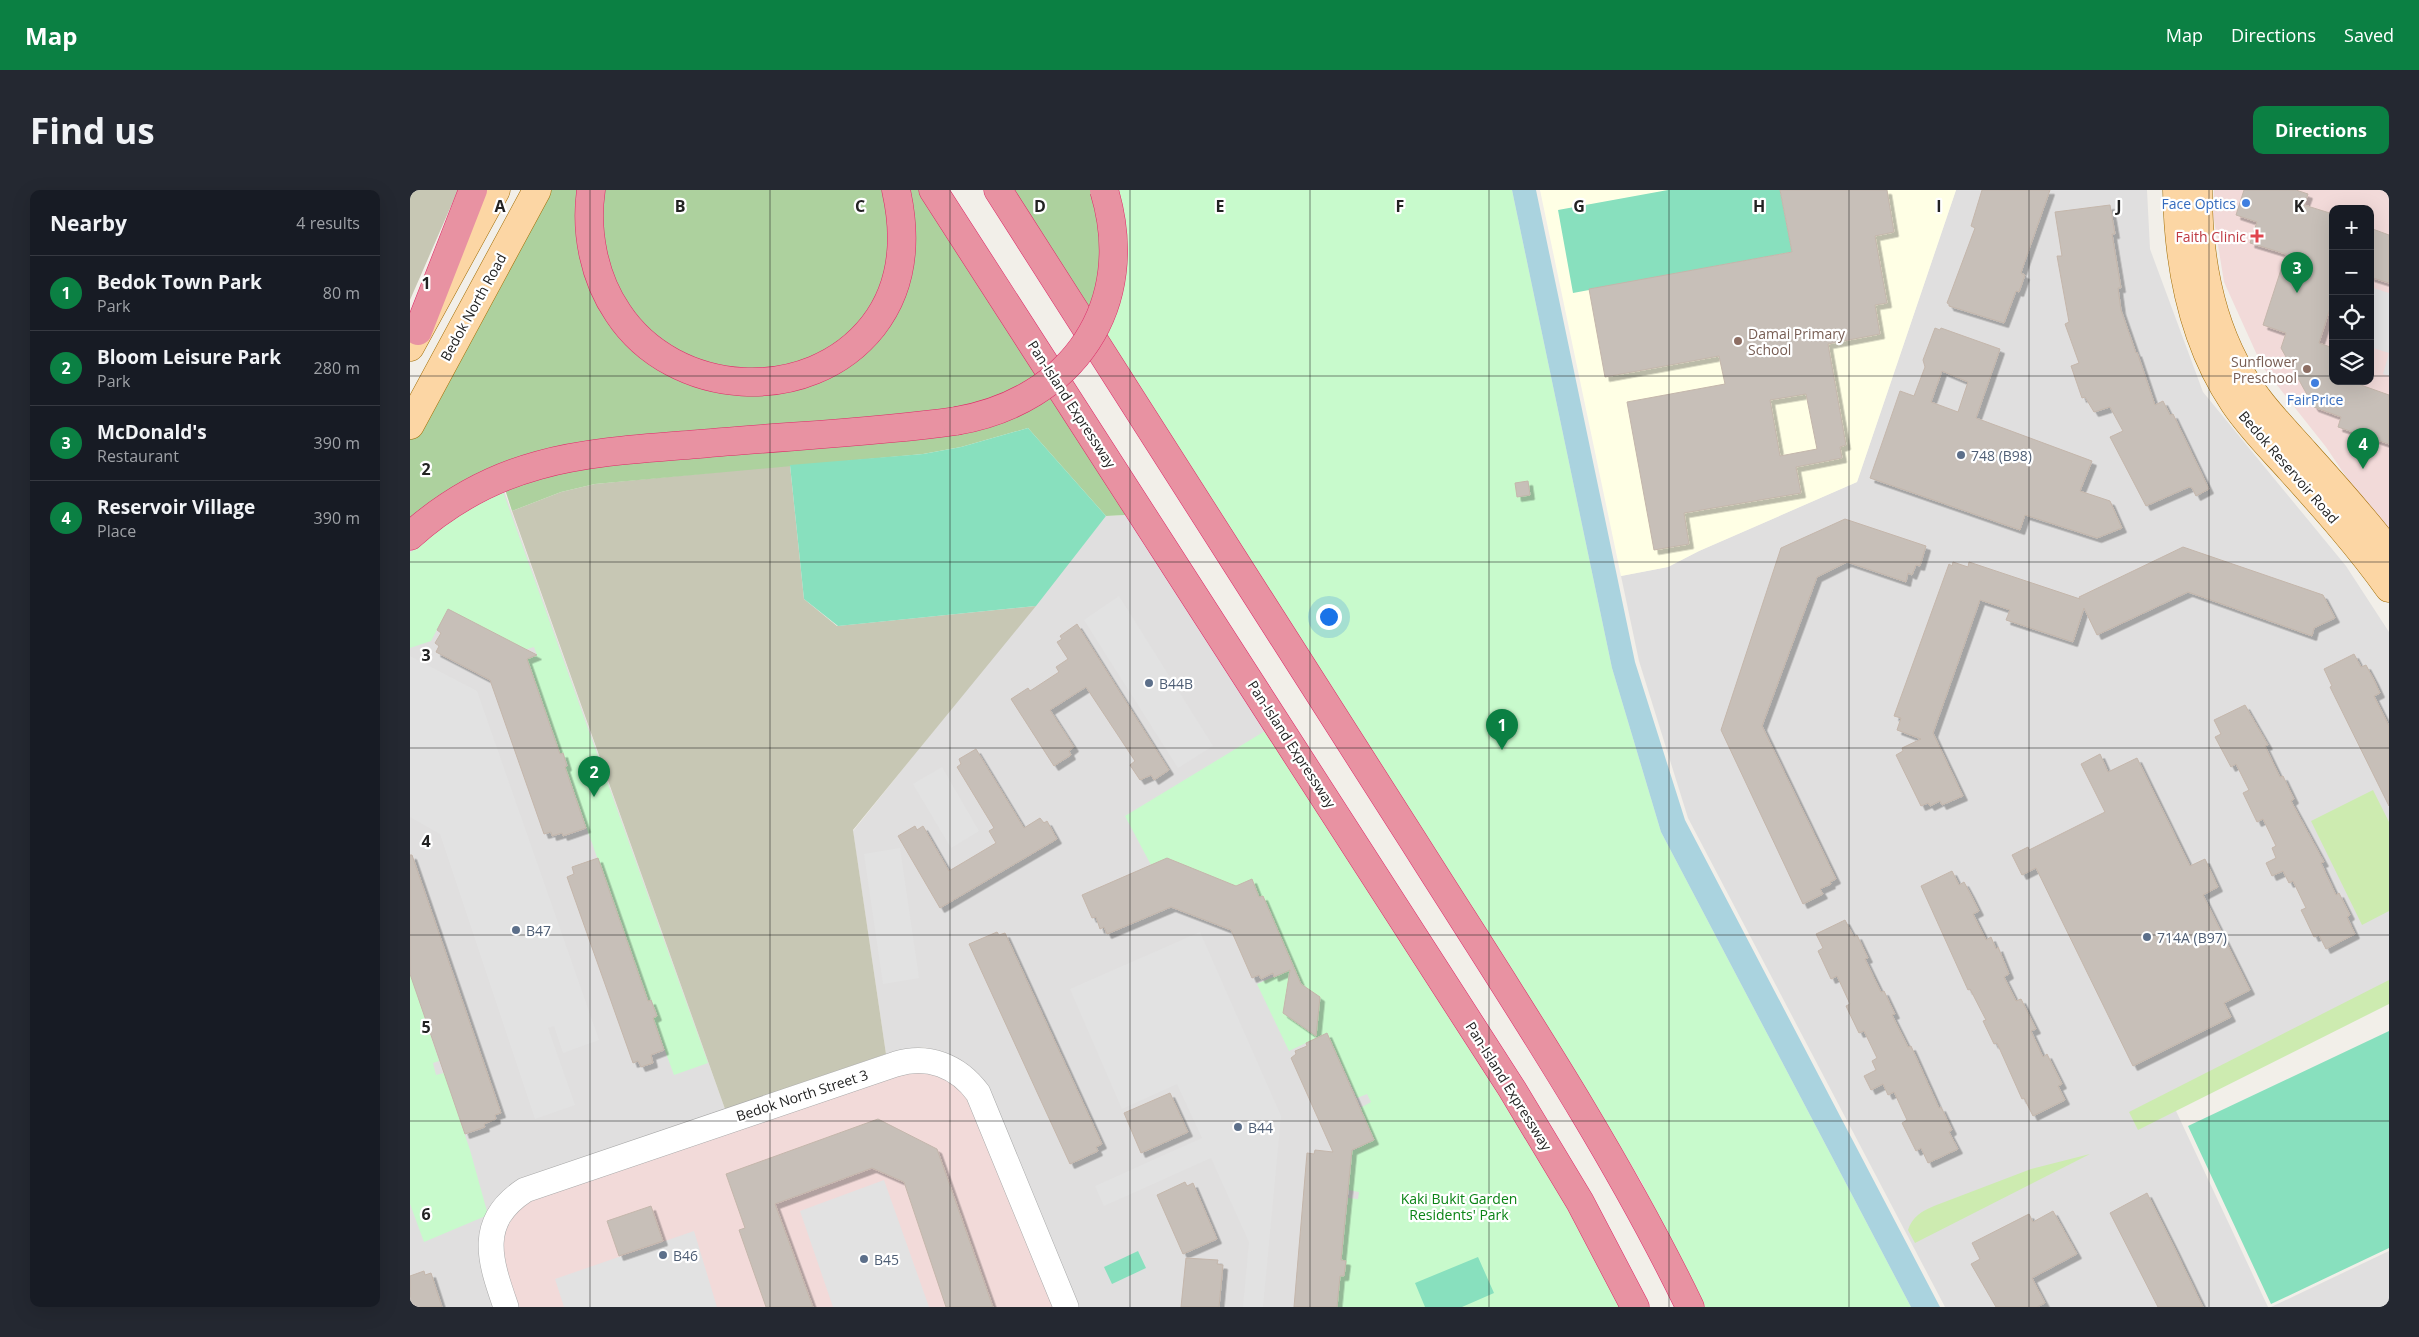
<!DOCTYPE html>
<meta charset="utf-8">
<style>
:root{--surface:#171b24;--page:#242831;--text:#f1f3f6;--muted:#9ea1a6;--line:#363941;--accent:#0b8043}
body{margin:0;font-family:"Open Sans",sans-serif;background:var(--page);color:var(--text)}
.controls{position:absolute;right:15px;top:15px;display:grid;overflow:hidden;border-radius:10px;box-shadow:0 5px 20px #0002}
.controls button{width:45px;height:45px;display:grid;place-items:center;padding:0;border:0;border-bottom:1px solid var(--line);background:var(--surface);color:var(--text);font:25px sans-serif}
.you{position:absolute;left:918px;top:426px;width:18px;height:18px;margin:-12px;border:4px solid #fff;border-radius:50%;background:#1a73e8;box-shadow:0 0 0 8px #1a73e833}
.badge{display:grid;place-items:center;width:32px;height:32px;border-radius:50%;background:var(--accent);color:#fff;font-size:16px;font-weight:700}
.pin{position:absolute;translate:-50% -41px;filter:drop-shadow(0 1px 2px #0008)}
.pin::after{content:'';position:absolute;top:26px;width:18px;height:15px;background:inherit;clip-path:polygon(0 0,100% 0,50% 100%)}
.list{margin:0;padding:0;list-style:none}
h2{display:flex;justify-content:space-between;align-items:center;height:65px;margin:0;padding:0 20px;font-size:21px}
h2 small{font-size:16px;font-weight:400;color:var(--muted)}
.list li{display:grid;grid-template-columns:32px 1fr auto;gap:15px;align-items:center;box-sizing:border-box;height:75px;padding:0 20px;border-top:1px solid var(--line)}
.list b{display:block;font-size:19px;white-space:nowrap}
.list p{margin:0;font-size:16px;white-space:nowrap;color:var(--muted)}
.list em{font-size:16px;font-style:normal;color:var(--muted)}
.icon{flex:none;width:28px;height:28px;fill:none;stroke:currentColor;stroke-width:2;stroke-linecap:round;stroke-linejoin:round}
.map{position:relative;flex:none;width:1979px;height:1117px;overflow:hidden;border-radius:10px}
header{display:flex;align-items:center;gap:30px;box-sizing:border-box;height:70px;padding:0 25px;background:var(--accent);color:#fff}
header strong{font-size:24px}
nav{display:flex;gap:28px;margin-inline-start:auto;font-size:18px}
.intro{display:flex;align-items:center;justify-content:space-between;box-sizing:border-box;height:120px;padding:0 30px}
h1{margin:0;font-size:35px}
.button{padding:12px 22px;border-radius:10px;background:var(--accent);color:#fff;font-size:18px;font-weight:700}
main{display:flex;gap:30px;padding:0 30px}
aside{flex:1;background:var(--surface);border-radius:10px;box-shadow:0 5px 20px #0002}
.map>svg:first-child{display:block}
.residential{fill:#e0dfdf}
.commercial{fill:#f2dad9;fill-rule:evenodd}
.education{fill:#ffffe5}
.construction{fill:#c7c7b4}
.grass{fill:#cdebb0}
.forest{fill:#add19e}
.park{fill:#c8facc}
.pitch{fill:#88e0be}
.parking{fill:#e2e2e2}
.water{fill:#aad3df}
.building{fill:#c7bfb8;stroke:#c4b6ab;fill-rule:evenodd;filter:url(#shadow)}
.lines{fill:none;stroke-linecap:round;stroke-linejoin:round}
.minor-casing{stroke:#a9a9a9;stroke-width:26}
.major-casing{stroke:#a06b00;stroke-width:29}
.highway-casing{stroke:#dc2a67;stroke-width:29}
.minor{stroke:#fff;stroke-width:25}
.major{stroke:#fcd6a4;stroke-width:28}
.highway{stroke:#e892a2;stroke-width:28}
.highway-bridge-casing{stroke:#dc2a67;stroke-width:29;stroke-linecap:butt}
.highway-bridge{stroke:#e892a2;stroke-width:28}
.grid{fill:none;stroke:#222;stroke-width:1;stroke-opacity:0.55}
.shop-dot{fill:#3f7fe0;stroke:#fff;stroke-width:2}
.health-dot{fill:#e0444e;stroke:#fff;stroke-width:2}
.education-dot{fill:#8d6e63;stroke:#fff;stroke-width:2}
.service-dot{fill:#5c6f8a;stroke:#fff;stroke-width:2}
.labels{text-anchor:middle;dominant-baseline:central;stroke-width:4.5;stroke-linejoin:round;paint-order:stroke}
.shop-label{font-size:14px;fill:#366cbe;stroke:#fff;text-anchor:end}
.health-label{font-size:14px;fill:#be3a42;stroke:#fff;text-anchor:end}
.street-label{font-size:14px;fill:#222;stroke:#fff}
.education-label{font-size:14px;fill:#785e54;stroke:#fff;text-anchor:start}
.service-label{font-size:14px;fill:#4e5e75;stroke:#fff;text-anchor:start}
.park-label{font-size:14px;fill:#0c8416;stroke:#fff}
.grid-label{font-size:16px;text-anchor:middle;font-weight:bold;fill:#222;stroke:#fff;stroke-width:4.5;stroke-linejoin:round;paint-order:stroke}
</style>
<header>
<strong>Map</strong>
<nav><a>Map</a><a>Directions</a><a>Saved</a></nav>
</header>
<div class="intro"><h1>Find us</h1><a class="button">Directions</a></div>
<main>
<aside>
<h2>Nearby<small>4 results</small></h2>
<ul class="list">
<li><span class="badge">1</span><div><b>Bedok Town Park</b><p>Park</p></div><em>80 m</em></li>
<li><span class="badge">2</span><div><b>Bloom Leisure Park</b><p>Park</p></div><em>280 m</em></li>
<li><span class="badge">3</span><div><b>McDonald's</b><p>Restaurant</p></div><em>390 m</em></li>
<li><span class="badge">4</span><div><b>Reservoir Village</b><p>Place</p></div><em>390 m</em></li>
</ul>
</aside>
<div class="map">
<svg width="1979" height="1117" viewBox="0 0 1979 1117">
<defs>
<filter id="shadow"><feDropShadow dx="4.5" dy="4.5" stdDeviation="0" flood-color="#0004"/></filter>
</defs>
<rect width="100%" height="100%" fill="#f2efe9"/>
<path class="residential" d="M 1546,0 L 1737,0 L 1740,59 L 1793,202 L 1936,376 L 1979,442 L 1979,791 L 1759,906 L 1858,1117 L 1535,1117 L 1278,628 L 1229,471 L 1211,386 L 1258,377 L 1289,361 L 1447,292 Z
M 91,292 L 315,919 L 115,988 L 70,1044 L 69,1065 L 85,1117 L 0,1117 L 0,355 Z
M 731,324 L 1221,1117 L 668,1117 L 580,902 L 567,882 L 549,869 L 531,861 L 514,857 L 495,859 L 476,864 L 443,641 L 696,326 Z
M 1979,1061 L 1979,1117 L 1861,1117 Z"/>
<path class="commercial" d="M 1804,0 L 1979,0 L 1979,340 L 1943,297 L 1916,257 L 1852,176 L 1814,92 L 1803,24 ZM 1923,19 L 1960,19 L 1960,191 L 1923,191 Z
M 504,873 L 562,900 L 643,1117 L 107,1117 L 92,1070 L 95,1040 L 108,1020 L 122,1009 Z"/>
<path class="education" d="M 1130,0 L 1546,0 L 1447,292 L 1289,361 L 1258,377 L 1211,386 Z"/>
<path class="construction" d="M 0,0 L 48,0 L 0,110 Z
M 380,275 L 394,409 L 427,436 L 626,416 L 443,640 L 476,864 L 315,919 L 102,321 L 151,302 L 185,294 Z"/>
<path class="grass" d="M 1963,600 L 1979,632 L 1979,721 L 1952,735 L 1901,631 Z
M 1979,790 L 1979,814 L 1728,940 L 1719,922 Z
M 1680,964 L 1505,1053 L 1498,1040 C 1502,1027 1512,1021 1524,1016 L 1621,979 Z"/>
<path class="forest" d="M 127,0 L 523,0 L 733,324 L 696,326 L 618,238 L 551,257 L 513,264 L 185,294 L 151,302 L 102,321 L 91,287 L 0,346 L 0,235 Z
M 588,0 L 694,0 L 701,24 L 679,142 Z"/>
<path class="park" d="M 701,0 L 1102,0 L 1202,478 L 1251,642 L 1501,1117 L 1294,1117 L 1231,991 L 1170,892 L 690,142 Z
M 92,299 L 298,873 L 264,885 L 243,828 L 247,826 L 241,810 L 238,811 L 155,577 L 158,576 L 153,563 L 150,564 L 117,469 L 127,465 L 124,457 L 114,460 L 38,419 L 21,451 L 0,458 L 0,363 L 40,328 Z
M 865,535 L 1220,1117 L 927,1117 L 930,1086 L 934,1086 L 936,1071 L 931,1070 L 938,1008 L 948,1009 L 949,1002 L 938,1000 L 942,961 L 964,950 L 950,918 L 961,912 L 957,904 L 947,908 L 917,843 L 879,861 L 847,794 L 884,778 L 853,706 L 849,707 L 842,689 L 826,696 L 757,668 L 741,675 L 715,626 Z
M 0,784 L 29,871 L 23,873 L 26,885 L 34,883 L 60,960 L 78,1025 L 14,1052 L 0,1014 Z"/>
<path class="pitch" d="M 1258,0 L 1370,0 L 1382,62 L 1163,103 L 1148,20 Z
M 618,238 L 696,326 L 626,416 L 428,436 L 394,409 L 380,275 L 513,264 L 551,257 Z
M 1979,841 L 1979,1058 L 1861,1114 L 1778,936 Z
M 728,1061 L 736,1078 L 702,1094 L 694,1077 Z
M 1068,1067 L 1084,1103 L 1052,1117 L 1015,1117 L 1005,1093 Z"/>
<path class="parking" d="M 1960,97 L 1979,103 L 1979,186 L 1973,184 L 1979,163 L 1960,157 Z
M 709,406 L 803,556 L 768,578 L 674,430 Z
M 0,466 L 67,501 L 189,850 L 153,863 L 144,836 L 138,838 L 165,915 L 125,929 L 30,644 L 0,627 Z
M 532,577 L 569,641 L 541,658 L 503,594 Z
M 490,658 L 509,788 L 473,794 L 454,664 Z
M 790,742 L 871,926 L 853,1117 L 833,1117 L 839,1052 L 801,968 L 694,1016 L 685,996 L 792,948 L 767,894 L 712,919 L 660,799 Z
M 474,990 L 519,1117 L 423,1117 L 390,1021 Z
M 284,1041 L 307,1117 L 154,1117 L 145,1089 Z"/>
<path class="water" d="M 1102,0 L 1126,0 L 1225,472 L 1275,630 L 1530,1117 L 1501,1117 L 1251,642 L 1202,478 Z"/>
<path class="building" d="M 1370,0 L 1477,0 L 1484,42 L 1465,46 L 1477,113 L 1465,115 L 1470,144 L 1418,154 L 1436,255 L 1430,257 L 1432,268 L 1386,277 L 1391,303 L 1274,323 L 1279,354 L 1244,360 L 1217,212 L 1315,194 L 1309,166 L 1195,187 L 1179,99 L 1382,62 ZM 1396,204 L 1407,259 L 1370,266 L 1360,210 Z
M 1572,0 L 1640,0 L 1615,71 L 1611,83 L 1615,85 L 1609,102 L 1606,101 L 1594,133 L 1539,116 L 1539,114 L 1537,113 L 1565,38 L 1561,36 Z
M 1834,0 L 1886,0 L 1898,4 L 1894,15 L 1923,24 L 1923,109 L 1909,153 L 1923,158 L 1923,191 L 1949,191 L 1948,194 L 1979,205 L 1979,254 L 1928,237 L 1931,227 L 1904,217 L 1871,158 L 1876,143 L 1853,135 L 1876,64 L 1840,53 L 1847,32 L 1826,25 Z
M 1700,15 L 1705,44 L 1702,44 L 1711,98 L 1708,98 L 1711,120 L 1726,163 L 1727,162 L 1745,215 L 1753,211 L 1760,225 L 1763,224 L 1799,299 L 1786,306 L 1782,298 L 1779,297 L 1736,316 L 1700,247 L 1713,241 L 1700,217 L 1684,222 L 1675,207 L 1672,208 L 1661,176 L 1669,173 L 1655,134 L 1659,132 L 1647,66 L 1652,66 L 1645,22 Z
M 1960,38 L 1979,45 L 1979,93 L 1960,87 Z
M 1525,138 L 1530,140 L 1531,138 L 1590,159 L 1566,228 L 1682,271 L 1670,301 L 1700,311 L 1712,338 L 1687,348 L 1615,325 L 1610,340 L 1460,288 L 1490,201 L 1504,206 L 1515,177 L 1513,170 ZM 1532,181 L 1558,192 L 1548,222 L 1521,212 Z
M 1118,291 L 1120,305 L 1107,307 L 1105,293 Z
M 1435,329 L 1516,356 L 1510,376 L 1506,375 L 1502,385 L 1498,383 L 1496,392 L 1437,372 L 1407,387 L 1352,536 L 1426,689 L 1420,692 L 1421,694 L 1410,699 L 1413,704 L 1393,714 L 1311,540 L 1371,358 Z
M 1773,357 L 1913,405 L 1925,428 L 1904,438 L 1902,446 L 1778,402 L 1687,445 L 1674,418 L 1663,452 L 1596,430 L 1600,420 L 1570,410 L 1523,543 L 1553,606 L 1532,615 L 1530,611 L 1520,616 L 1518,613 L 1511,616 L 1486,565 L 1493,561 L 1492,558 L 1511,549 L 1487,540 L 1491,528 L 1484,526 L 1539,374 L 1542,376 L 1543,372 L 1558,377 L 1559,372 L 1670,409 L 1669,407 Z
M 38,419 L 127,465 L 117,469 L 150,564 L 153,563 L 157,576 L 155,577 L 176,638 L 153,646 L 152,643 L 142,646 L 141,642 L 134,644 L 80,490 L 26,462 L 29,456 L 25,453 L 31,443 L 27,440 Z
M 667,434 L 759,580 L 744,590 L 741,585 L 730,590 L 720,575 L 725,571 L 676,497 L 640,520 L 664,557 L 659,561 L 661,565 L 644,576 L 601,509 L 618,498 L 620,501 L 649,482 L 646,477 L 658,469 L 647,452 L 652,449 L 650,446 Z
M 1944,464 L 1951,477 L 1956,475 L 1964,490 L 1970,503 L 1964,506 L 1979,536 L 1979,616 L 1920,497 L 1922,496 L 1914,479 Z
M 1835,515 L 1858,555 L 1855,556 L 1870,587 L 1873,586 L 1884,609 L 1881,611 L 1914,672 L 1911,673 L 1926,705 L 1929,703 L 1940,725 L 1937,727 L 1945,744 L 1916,759 L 1909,745 L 1904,747 L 1895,728 L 1891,720 L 1896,718 L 1883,691 L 1879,693 L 1873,681 L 1862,686 L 1856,673 L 1866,668 L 1862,658 L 1866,656 L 1853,629 L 1847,632 L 1833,603 L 1839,600 L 1826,574 L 1821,577 L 1805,547 L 1811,544 L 1804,530 Z
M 566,559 L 614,638 L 630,628 L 634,633 L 637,631 L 647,649 L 530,718 L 488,646 L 505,636 L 507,640 L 513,636 L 539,681 L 586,653 L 579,641 L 584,638 L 547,577 L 551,574 L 549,569 Z
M 1690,564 L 1698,582 L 1727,568 L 1780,676 L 1795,669 L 1808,697 L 1793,705 L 1840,800 L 1814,813 L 1821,827 L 1723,876 L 1626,678 L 1612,685 L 1602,665 L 1618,657 L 1619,660 L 1695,622 L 1671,574 Z
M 0,665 L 2,665 L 91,923 L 85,925 L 86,929 L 74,934 L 75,937 L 55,944 L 0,784 Z
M 188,668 L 238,811 L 241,810 L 247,826 L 243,828 L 254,860 L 241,865 L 243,873 L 231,877 L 228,871 L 223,873 L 157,687 L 164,684 L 162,677 Z
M 757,668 L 826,696 L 842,689 L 849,707 L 853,706 L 891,794 L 910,807 L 906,846 L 873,823 L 880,780 L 864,787 L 863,783 L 851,789 L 849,785 L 842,788 L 821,740 L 761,717 L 697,744 L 694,737 L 690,739 L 686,727 L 682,728 L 672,705 Z
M 1542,681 L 1549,695 L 1554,692 L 1560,703 L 1569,721 L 1563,724 L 1576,750 L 1581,747 L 1586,759 L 1588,757 L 1599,784 L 1594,787 L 1606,811 L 1611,809 L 1626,839 L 1621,841 L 1633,867 L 1637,864 L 1652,894 L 1648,896 L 1655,910 L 1623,926 L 1614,908 L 1612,909 L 1587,853 L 1584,854 L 1573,831 L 1576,830 L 1560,799 L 1558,800 L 1511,696 Z
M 1435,730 L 1444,747 L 1447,745 L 1458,768 L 1455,769 L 1471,802 L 1474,801 L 1485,824 L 1482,825 L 1498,857 L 1501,856 L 1529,918 L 1531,917 L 1542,940 L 1539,942 L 1548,959 L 1518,973 L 1511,958 L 1506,961 L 1492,933 L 1497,930 L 1484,902 L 1478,905 L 1473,894 L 1461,900 L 1454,886 L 1466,880 L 1462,871 L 1467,868 L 1454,841 L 1449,843 L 1436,816 L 1440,814 L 1427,786 L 1421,789 L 1408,761 L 1413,758 L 1406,744 Z
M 587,742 L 589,745 L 595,743 L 692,954 L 686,957 L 688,961 L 660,974 L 559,754 Z
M 917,843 L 964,950 L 942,960 L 931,1070 L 936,1071 L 934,1086 L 930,1086 L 927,1117 L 884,1117 L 897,963 L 904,964 L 905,960 L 923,962 L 881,868 L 886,864 L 885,861 L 897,856 L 896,853 Z
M 760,903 L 778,942 L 731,963 L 714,923 Z
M 468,929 L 527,959 L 583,1117 L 536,1117 L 494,992 L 462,978 L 365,1014 L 403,1117 L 356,1117 L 329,1040 L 335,1038 L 316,984 Z
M 775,992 L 777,996 L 783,993 L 807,1049 L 773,1064 L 747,1005 Z
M 1737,1003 L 1765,1059 L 1793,1117 L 1748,1117 L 1700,1023 Z
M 241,1016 L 253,1051 L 209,1066 L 197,1031 Z
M 1643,1021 L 1667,1064 L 1622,1088 L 1635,1113 L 1627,1117 L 1586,1117 L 1561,1074 L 1570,1069 L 1562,1053 L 1619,1024 L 1623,1032 Z
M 776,1068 L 808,1070 L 807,1074 L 813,1075 L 809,1117 L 771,1117 Z
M 14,1081 L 15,1085 L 21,1083 L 32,1117 L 0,1117 L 0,1086 Z"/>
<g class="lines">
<g class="minor-casing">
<path id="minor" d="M 96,1117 C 80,1071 66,1032 115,1000 L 486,874 C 518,864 548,876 568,903 L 656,1117"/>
</g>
<g class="major-casing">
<path id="major" d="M 1767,0 C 1768,74 1782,150 1824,213 C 1840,237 1861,258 1880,279 C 1915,318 1949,356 1979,398
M 1788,0 C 1788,59 1797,120 1825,173 C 1842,207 1870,235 1895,263 C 1924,295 1952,327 1979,361
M 0,157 L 86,0
M 0,235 L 127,0"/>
</g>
<g class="highway-casing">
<path id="highway" d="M 181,0 C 175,42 184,88 208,123 C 264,208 399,217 463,136 C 494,96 497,49 486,0
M 523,0 L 1102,899 L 1170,1012 L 1225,1117
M 588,0 C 727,217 866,434 1004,652 C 1100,804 1201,954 1280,1117
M 8,141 L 63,0
M 0,346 C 89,266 176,263 289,254 C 375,246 462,243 546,231"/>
</g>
<use href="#minor" class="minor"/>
<use href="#major" class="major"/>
<use href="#highway" class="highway"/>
<g class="highway-bridge-casing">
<path id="highway-bridge" d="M 546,231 C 663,211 729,115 694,0"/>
</g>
<use href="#highway-bridge" class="highway-bridge"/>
</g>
<path class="grid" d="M 180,0 L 180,1117M 360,0 L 360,1117M 540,0 L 540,1117M 720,0 L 720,1117M 900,0 L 900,1117M 1079,0 L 1079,1117M 1259,0 L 1259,1117M 1439,0 L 1439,1117M 1619,0 L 1619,1117M 1799,0 L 1799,1117M 0,186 L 1923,186M 1960,186 L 1979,186M 0,372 L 1979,372M 0,558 L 1979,558M 0,745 L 1979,745M 0,931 L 1979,931"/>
<g class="shop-dot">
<circle cx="1836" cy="13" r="5"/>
<circle cx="1905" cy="193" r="5"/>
</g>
<path class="health-dot" d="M1844.5 38.5h5v5h5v5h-5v5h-5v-5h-5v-5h5z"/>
<g class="education-dot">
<circle cx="1328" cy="151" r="5"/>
<circle cx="1897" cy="179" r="5"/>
</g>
<g class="service-dot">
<circle cx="1551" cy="265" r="5"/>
<circle cx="739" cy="493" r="5"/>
<circle cx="106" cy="740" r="5"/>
<circle cx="1737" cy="747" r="5"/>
<circle cx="828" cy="937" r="5"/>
<circle cx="253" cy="1065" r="5"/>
<circle cx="454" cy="1069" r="5"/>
</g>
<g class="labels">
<g class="shop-label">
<text x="1826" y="13">Face Optics</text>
<text x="1905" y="209" text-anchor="middle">FairPrice</text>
</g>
<g class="health-label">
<text x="1836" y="46">Faith Clinic</text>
</g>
<g class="street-label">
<text transform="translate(63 117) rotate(-61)">Bedok North Road</text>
<text transform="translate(662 214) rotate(57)">Pan-Island Expressway</text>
<text transform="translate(1879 277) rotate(49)">Bedok Reservoir Road</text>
<text transform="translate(882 554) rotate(57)">Pan-Island Expressway</text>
<text transform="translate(1099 896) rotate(58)">Pan-Island Expressway</text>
<text transform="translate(392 905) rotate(-18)">Bedok North Street 3</text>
</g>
<g class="education-label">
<text x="1338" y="143">Damai Primary<tspan x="1338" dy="16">School</tspan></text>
<text x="1887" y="171" text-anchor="end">Sunflower<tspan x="1887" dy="16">Preschool</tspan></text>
</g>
<g class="service-label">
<text x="1561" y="265">748 (B98)</text>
<text x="749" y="493">B44B</text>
<text x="116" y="740">B47</text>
<text x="1747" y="747">714A (B97)</text>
<text x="838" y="937">B44</text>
<text x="263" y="1065">B46</text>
<text x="464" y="1069">B45</text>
</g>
<g class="park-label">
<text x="1049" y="1008">Kaki Bukit Garden<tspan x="1049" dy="16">Residents' Park</tspan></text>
</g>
</g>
<g class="grid-label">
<text x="90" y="22">A</text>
<text x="270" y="22">B</text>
<text x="450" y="22">C</text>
<text x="630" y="22">D</text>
<text x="810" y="22">E</text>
<text x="990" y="22">F</text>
<text x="1169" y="22">G</text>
<text x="1349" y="22">H</text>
<text x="1529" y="22">I</text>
<text x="1709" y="22">J</text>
<text x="1889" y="22">K</text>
<text x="16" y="99">1</text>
<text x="16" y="285">2</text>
<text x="16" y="471">3</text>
<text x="16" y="657">4</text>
<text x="16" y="843">5</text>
<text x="16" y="1030">6</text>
</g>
</svg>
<div class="controls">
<button>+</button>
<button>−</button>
<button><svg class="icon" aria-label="locate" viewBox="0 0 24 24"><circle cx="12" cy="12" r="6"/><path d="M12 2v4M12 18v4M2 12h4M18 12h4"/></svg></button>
<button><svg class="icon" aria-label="layers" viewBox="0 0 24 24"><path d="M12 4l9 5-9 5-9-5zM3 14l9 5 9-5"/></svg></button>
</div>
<div class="you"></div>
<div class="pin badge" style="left:1092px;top:560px">1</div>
<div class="pin badge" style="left:184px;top:607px">2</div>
<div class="pin badge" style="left:1887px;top:103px">3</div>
<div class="pin badge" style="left:1953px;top:279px">4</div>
</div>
</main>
